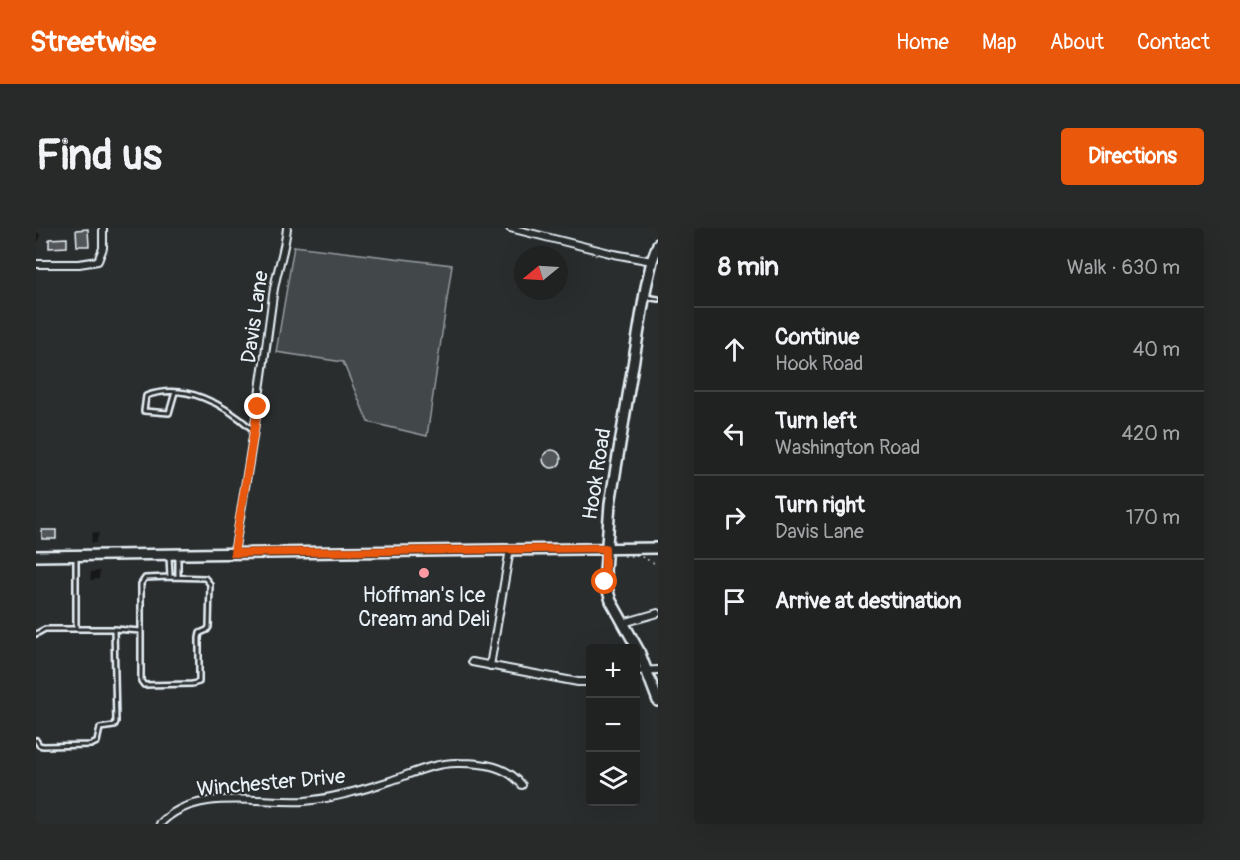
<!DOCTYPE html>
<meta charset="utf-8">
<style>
:root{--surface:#202222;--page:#282a2a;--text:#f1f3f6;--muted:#a2a4a5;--line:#3d3f40;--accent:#ea580c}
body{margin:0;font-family:Pangolin,sans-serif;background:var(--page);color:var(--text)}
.controls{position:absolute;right:18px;bottom:18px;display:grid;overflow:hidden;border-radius:6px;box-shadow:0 6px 24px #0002}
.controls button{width:54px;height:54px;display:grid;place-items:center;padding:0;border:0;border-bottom:2px solid var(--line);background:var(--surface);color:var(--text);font:30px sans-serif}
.compass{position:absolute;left:478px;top:18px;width:54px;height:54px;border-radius:50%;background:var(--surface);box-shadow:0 6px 24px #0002;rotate:252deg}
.stop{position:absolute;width:18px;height:18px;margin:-14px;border:4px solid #ea580c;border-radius:50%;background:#fff}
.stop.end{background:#ea580c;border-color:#fff;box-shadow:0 2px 6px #0008}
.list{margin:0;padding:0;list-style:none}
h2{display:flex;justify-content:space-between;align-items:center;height:78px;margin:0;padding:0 24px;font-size:26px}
h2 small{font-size:20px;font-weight:400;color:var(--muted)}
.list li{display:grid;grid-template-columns:39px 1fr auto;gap:18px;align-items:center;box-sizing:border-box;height:84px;padding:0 24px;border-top:2px solid var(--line)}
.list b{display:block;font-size:22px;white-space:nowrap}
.list p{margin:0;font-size:20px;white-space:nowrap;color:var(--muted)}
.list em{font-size:20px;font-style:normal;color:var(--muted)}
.icon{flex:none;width:33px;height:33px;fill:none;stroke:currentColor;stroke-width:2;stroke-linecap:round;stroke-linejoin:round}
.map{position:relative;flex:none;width:622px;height:596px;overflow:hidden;border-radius:6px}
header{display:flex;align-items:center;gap:36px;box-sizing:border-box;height:84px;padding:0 30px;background:var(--accent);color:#fff}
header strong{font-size:28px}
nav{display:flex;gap:33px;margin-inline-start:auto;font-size:21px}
.intro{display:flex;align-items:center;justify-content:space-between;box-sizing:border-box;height:144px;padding:0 36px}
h1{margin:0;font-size:42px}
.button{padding:15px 27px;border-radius:6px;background:var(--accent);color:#fff;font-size:21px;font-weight:700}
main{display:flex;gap:36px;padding:0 36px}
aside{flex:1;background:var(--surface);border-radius:6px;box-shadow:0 6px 24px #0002}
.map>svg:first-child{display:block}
.green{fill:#424648;stroke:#959ca0;stroke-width:1.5}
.shadow{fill:#0007}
.building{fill:#535759;stroke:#e8f1f8;stroke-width:1.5}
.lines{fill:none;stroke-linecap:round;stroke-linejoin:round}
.lane-casing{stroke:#e8f1f8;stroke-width:8}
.street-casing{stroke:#e8f1f8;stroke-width:10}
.secondary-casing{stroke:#e8f1f8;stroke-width:14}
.path{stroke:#e8f1f8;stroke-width:1.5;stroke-dasharray:1.5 4.5;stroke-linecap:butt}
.lane{stroke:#2a2d2e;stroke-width:3}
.street{stroke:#2a2d2e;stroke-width:6}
.secondary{stroke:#2a2d2e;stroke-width:9}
.route{stroke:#ea580c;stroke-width:8}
.poi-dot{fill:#ff9aa2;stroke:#2a2d2e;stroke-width:2}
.labels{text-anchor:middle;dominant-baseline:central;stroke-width:4.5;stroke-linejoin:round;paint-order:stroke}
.street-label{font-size:21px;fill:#e8f1f8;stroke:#2a2d2e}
.poi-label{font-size:21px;fill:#e8f1f8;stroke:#2a2d2e}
</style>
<header>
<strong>Streetwise</strong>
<nav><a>Home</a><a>Map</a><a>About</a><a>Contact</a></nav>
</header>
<div class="intro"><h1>Find us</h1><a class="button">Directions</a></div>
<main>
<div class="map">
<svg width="622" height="596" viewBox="0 0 622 596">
<rect width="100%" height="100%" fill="#2a2d2e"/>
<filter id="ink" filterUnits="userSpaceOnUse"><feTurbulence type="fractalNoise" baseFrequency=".0167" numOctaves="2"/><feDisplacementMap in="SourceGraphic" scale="12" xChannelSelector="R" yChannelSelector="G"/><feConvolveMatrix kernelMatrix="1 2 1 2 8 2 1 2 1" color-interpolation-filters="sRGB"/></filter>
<g filter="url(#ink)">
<path class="green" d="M 258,18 L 416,37 L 391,208 L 332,194 L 307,134 L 240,124 Z"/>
<path class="shadow" d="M 0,4 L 4,6 L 3,13 L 0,13 Z
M510 229a8 8 0 1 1 16 0a8 8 0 1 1-16 0Z
M 57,304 L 63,305 L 60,315 L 55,314 Z
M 64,343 L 63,351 L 54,352 L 55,344 Z"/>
<path class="building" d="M 52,1 L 53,18 L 41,18 L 40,2 Z
M 31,10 L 31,19 L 13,20 L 13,11 Z
M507 231a9 9 0 1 1 18 0a9 9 0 1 1-18 0Z
M 6,302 L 20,302 L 20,311 L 6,311 Z"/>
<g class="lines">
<g class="lane-casing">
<path id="lane" d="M 610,69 L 622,71
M 139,164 L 133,185 L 108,183 L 110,168 C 149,154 188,176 216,201
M 133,328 L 134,349 L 109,350 L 105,356 L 105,453 L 108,457 L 156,456 L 163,454 L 163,410 L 164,405 L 171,402 L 173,399 L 174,356 L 169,350 L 134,349
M 142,349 L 142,327
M 40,400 L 40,329
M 78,401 L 105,403
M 0,406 L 9,401 L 78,401 L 80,494 L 78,498 L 64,500 L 61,514 L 55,517 L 7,518 L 3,517 L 0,512"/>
</g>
<g class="street-casing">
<path id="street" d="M 474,0 L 578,26 L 616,33
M 0,36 L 43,36 L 62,33 L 67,20 L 67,0
M 198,325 C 213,239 226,153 237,67 C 240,44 249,23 251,0
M 587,395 L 622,385
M 436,434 L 542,454 L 554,454
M 454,438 L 474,321
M 600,443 L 622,442
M 124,596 C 159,558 224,576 269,573 C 299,570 326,562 354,553 C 377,545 399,534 424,535 C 448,535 471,538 486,557"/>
</g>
<g class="secondary-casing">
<path id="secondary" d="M 622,16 L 616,33 L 610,59 L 574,276 L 569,343 L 571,360 L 575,373 L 603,423 L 622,473
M 0,328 L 622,320"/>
</g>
<path class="path" d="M 588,328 L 604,328 L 622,337"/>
<use href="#lane" class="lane"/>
<use href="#street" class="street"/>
<use href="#secondary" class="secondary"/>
</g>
</g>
<g class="lines" filter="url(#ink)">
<path class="route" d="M 222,179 L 198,325 L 569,320 L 569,354"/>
</g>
<circle class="poi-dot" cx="388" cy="345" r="6"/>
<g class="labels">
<g class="street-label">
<text transform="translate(219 89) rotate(-82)">Davis Lane</text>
<text transform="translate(561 246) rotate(-81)">Hook Road</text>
<text transform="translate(235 555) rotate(-5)">Winchester Drive</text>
</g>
<g class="poi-label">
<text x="388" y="367">Hoffman's Ice<tspan x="388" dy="24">Cream and Deli</tspan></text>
</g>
</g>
</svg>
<div class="controls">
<button>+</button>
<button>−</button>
<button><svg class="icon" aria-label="layers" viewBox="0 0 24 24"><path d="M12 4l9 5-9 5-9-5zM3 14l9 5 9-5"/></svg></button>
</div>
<svg class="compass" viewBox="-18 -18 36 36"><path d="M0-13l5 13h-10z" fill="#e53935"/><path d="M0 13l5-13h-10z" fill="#a2a4a5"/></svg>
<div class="stop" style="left:569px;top:354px"></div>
<div class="stop end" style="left:222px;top:179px"></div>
</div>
<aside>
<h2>8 min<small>Walk · 630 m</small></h2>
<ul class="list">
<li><svg class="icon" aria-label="ahead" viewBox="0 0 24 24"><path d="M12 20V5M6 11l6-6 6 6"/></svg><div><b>Continue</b><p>Hook Road</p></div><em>40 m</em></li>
<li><svg class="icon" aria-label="left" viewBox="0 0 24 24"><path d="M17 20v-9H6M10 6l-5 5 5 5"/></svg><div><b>Turn left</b><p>Washington Road</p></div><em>420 m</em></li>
<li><svg class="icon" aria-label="right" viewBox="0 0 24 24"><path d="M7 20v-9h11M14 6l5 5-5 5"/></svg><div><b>Turn right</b><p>Davis Lane</p></div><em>170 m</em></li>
<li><svg class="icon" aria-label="arrive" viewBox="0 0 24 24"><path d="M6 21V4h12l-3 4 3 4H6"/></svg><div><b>Arrive at destination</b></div></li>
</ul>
</aside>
</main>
